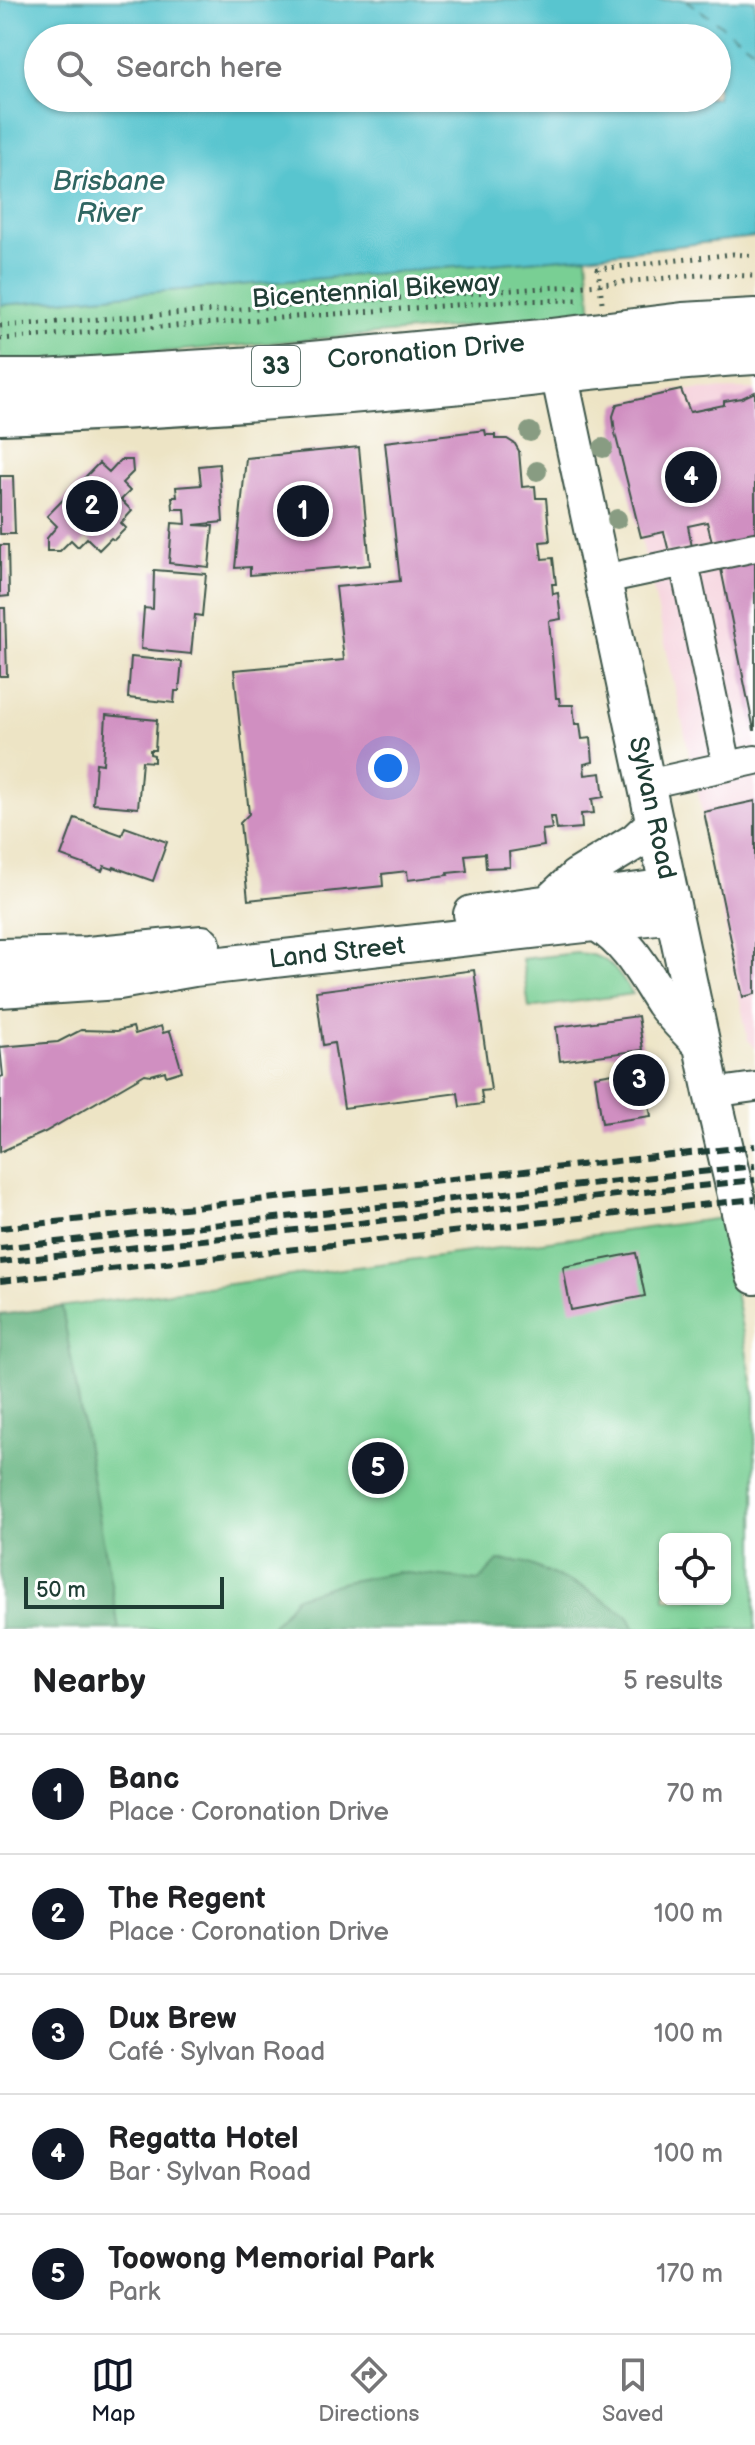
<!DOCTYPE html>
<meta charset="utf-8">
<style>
:root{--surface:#fff;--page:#f2f2f2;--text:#202124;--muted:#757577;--line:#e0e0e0;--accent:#111827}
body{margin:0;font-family:"Balsamiq Sans",sans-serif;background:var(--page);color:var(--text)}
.controls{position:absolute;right:24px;bottom:24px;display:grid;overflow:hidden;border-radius:12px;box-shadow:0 2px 6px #0004}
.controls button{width:72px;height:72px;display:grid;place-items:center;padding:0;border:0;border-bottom:2px solid var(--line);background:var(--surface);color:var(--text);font:40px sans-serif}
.scale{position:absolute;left:24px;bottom:20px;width:200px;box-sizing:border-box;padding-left:8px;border:4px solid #1f3d34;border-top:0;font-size:22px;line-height:28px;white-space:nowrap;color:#1f3d34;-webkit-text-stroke:6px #fff;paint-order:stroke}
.you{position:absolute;left:388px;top:768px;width:28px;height:28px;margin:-20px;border:6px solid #fff;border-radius:50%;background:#1a73e8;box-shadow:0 0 0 12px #1a73e833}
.badge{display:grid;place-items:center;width:52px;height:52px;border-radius:50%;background:var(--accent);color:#fff;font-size:26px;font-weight:700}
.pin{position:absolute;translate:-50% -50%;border:4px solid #fff;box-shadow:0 2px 8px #0006}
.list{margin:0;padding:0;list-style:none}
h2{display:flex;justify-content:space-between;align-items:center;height:104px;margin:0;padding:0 32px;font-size:34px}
h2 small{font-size:26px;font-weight:400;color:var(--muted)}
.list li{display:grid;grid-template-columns:52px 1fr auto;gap:24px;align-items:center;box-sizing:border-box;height:120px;padding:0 32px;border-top:2px solid var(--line)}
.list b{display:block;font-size:30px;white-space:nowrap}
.list p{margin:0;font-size:26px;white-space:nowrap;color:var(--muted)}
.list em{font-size:26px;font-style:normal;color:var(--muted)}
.icon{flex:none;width:44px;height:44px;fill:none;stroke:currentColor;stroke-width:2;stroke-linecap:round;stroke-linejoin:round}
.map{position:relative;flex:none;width:755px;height:1629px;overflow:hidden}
.search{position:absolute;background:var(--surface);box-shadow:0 2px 6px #0004;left:24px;right:24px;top:24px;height:88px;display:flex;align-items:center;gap:20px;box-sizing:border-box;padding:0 28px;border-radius:44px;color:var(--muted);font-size:30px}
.sheet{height:704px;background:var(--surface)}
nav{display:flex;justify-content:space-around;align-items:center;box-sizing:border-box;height:112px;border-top:2px solid var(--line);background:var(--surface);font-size:22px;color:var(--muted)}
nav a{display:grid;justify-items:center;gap:4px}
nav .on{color:var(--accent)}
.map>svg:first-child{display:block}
.built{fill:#f5cfda}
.green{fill:#79cf94;stroke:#4c8664;stroke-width:2;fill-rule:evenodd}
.forest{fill:#62b27e;stroke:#407859;stroke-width:2}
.water{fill:#58c5cf;stroke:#3c8182;stroke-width:2;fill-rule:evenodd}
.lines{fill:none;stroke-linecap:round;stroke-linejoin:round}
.ferry{stroke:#306662;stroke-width:2;stroke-dasharray:10 8;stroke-linecap:butt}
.building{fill:#d08fc1}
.minor-casing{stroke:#3e564a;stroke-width:32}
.major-casing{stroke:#3e564a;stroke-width:40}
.highway-casing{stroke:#3e564a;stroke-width:46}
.path{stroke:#3e564a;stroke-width:5;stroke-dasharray:2 6;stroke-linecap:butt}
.minor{stroke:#fff;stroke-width:28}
.major{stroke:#fff;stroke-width:36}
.highway{stroke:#fff;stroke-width:42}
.rail{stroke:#1f3d34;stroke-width:6;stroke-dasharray:12 6;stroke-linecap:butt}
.tree{fill:#889c82}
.labels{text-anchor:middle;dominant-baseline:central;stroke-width:6;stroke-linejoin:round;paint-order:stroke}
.shield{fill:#fff;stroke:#627771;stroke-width:2}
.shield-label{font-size:24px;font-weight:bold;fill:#1f3d34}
.street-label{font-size:26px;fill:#1f3d34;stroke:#fff}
.water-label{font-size:28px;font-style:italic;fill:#306662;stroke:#fff}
</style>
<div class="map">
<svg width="755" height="1629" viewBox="0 0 755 1629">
<rect width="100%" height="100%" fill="#fff"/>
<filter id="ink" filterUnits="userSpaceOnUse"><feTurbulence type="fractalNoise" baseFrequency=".0125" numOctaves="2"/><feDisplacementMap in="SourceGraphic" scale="16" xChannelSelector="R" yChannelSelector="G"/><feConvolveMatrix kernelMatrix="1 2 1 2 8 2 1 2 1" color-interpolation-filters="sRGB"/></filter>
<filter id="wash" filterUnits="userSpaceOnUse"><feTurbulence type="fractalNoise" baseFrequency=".006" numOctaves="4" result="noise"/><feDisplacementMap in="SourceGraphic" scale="32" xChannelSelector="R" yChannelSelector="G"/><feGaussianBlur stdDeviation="1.8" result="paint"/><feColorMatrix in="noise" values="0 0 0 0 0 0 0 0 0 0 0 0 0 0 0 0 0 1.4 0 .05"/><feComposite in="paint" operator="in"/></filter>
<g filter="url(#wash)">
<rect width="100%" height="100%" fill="#ede4c5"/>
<path class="built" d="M 755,389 L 755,1049 L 748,1040 L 701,808 L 652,583 L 615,433 L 617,404 L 681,390 Z"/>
<path class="green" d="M 587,256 L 592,316 L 30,363 L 0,360 L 0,305 Z
M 577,953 C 611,955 614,969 633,994 L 529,1008 L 522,959 Z
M 721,1218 L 755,1397 L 755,1629 L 0,1629 L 0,1315 ZM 665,1539 L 725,1539 L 725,1599 L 665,1599 Z"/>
<path class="forest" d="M 62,1307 L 119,1629 L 0,1629 L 0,1315 Z
M 498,1561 L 524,1562 L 584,1588 L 628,1616 L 635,1629 L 270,1629 L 296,1597 L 344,1582 L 398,1572 L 479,1581 Z"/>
<path class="water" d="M 0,0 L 755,0 L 755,237 L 587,256 L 0,305 ZM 38,38 L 717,38 L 717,98 L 38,98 Z"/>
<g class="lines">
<path class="ferry" d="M 686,0 L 755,50"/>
</g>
<g id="blocks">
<path class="building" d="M 681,390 L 690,412 L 724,405 L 724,401 L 742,398 L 755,392 L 755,544 L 713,546 L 707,522 L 688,526 L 692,547 L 669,552 L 664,532 L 641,537 L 615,433 L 613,416 L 617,404 Z
M 485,430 L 486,435 L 495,435 L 495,439 L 507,439 L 515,444 L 519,451 L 522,487 L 535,486 L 536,498 L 546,498 L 550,541 L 540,542 L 542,559 L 553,558 L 556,584 L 552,584 L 553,594 L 558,593 L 561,619 L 549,621 L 556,698 L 559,698 L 560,705 L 573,705 L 575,724 L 580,724 L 582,739 L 591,738 L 593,762 L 584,764 L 585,775 L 601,773 L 604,797 L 592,799 L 594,813 L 581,814 L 582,828 L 557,830 L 555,817 L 550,817 L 552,829 L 542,830 L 544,846 L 509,852 L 510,867 L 486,868 L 485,853 L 465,855 L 467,871 L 447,873 L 448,875 L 408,880 L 407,871 L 382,874 L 383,886 L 248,900 L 240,823 L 249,814 L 234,670 L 344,660 L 336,587 L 400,581 L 385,442 Z
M 359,447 L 370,565 L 250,575 L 250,567 L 235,568 L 246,458 Z
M 120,460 L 132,460 L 133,472 L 122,483 L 130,491 L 121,500 L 132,511 L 121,523 L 126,528 L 114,540 L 111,538 L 99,550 L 87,538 L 78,547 L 71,540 L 60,551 L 47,551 L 47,538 L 57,526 L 47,516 L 99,463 L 109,472 Z
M 219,464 L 223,522 L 194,525 L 213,526 L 209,567 L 169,563 L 172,523 L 186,524 L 185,509 L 173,509 L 172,497 L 177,497 L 176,487 L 201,485 L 199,466 Z
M 0,476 L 13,476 L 15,534 L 0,534 Z
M 0,545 L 8,545 L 9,596 L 0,597 Z
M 755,556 L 755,730 L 754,730 L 720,564 Z
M 154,570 L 206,574 L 202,616 L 195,615 L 191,654 L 141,649 L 144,608 L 153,609 Z
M 0,608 L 5,608 L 7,676 L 0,676 Z
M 131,657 L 182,662 L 179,691 L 175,691 L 174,703 L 128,698 Z
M 106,715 L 157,720 L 155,750 L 150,750 L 150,754 L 154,755 L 154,762 L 142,761 L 138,808 L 93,804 L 96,763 L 103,764 Z
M 755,801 L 755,994 L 743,997 L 704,812 Z
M 75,818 L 122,835 L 125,827 L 167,842 L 153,881 L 114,867 L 113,869 L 104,866 L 102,871 L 61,856 Z
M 474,970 L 491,1090 L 481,1091 L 483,1104 L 460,1107 L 458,1093 L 344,1108 L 334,1043 L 323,1045 L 316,991 Z
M 638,1016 L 643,1050 L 560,1061 L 556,1027 Z
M 161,1026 L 163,1033 L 170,1031 L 182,1071 L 166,1076 L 165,1071 L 151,1075 L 145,1074 L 45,1132 L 0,1152 L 0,1077 L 3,1076 L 0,1047 L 58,1042 L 81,1030 L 117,1031 L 133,1027 L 135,1034 Z
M 643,1068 L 651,1116 L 602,1123 L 595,1076 Z
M 636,1253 L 645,1296 L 571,1310 L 563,1267 Z"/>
</g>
</g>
<g filter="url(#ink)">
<use href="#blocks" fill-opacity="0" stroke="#3e564a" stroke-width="2"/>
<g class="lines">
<g class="minor-casing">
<path id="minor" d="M 684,563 L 727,766
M 604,579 L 755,547
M 647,784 L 755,760
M 712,1093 L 755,1087"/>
</g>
<g class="major-casing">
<path id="major" d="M 553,345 L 712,1093 L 755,1276
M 548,904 L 577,877 L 636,841 L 655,823
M 472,914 L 668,887
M 599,924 C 629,943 644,973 663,1002 C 674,1017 688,1030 701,1044
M 0,957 L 88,955 L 202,944
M 0,989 L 119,981 L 194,968 L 674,914"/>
</g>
<g class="highway-casing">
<path id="highway" d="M 0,381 L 43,381 L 270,367 L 552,340 L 683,324 L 755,320
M 0,413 C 159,408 314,396 472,381 C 566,372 660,358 755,353"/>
</g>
<path class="path" d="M 602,302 L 598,269 L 733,254 L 755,256
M 0,326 L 600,284 L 700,275 L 755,276
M 0,339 L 508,301 L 578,300"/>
<use href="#minor" class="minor"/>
<use href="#major" class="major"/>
<use href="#highway" class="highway"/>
<path class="rail" d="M 0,1228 L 755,1146
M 0,1248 L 755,1166
M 0,1262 L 755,1180
M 0,1281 L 755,1199"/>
</g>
<g class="tree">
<circle cx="530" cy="432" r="10"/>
<circle cx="603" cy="448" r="10"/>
<circle cx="537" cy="471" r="10"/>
<circle cx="617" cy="519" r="10"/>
</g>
</g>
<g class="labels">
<rect class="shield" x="252" y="346" width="48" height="40" rx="6"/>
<g class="shield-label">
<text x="276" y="366">33</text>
</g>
<g class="street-label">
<text transform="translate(376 291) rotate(-4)">Bicentennial Bikeway</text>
<text transform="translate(426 352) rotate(-5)">Coronation Drive</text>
<text transform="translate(652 808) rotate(78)">Sylvan Road</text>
<text transform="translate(337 953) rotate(-6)">Land Street</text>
</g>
<g class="water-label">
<text x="109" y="181">Brisbane<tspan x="109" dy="32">River</tspan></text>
</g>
</g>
</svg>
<div class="controls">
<button><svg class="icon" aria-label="locate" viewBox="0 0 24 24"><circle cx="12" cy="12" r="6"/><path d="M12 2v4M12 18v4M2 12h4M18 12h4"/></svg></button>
</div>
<div class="scale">50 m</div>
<div class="you"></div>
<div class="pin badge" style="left:303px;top:511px">1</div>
<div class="pin badge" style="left:92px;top:506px">2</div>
<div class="pin badge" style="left:639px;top:1080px">3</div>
<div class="pin badge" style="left:691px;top:477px">4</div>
<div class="pin badge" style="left:378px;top:1468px">5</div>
<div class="search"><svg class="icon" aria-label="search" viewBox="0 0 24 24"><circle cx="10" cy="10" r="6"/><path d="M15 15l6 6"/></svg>Search here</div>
</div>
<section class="sheet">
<h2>Nearby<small>5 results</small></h2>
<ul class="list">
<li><span class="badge">1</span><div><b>Banc</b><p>Place · Coronation Drive</p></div><em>70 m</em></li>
<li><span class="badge">2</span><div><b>The Regent</b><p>Place · Coronation Drive</p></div><em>100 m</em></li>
<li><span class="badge">3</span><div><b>Dux Brew</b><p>Café · Sylvan Road</p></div><em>100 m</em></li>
<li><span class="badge">4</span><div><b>Regatta Hotel</b><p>Bar · Sylvan Road</p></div><em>100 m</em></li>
<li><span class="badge">5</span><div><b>Toowong Memorial Park</b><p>Park</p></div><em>170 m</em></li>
</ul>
</section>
<nav>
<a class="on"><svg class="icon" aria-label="map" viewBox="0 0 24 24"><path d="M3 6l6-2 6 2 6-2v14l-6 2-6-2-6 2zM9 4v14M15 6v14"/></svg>Map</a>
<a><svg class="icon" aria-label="directions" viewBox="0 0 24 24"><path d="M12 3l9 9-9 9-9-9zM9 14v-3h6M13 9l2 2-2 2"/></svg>Directions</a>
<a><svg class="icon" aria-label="saved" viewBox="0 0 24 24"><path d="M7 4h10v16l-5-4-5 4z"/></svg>Saved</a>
</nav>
